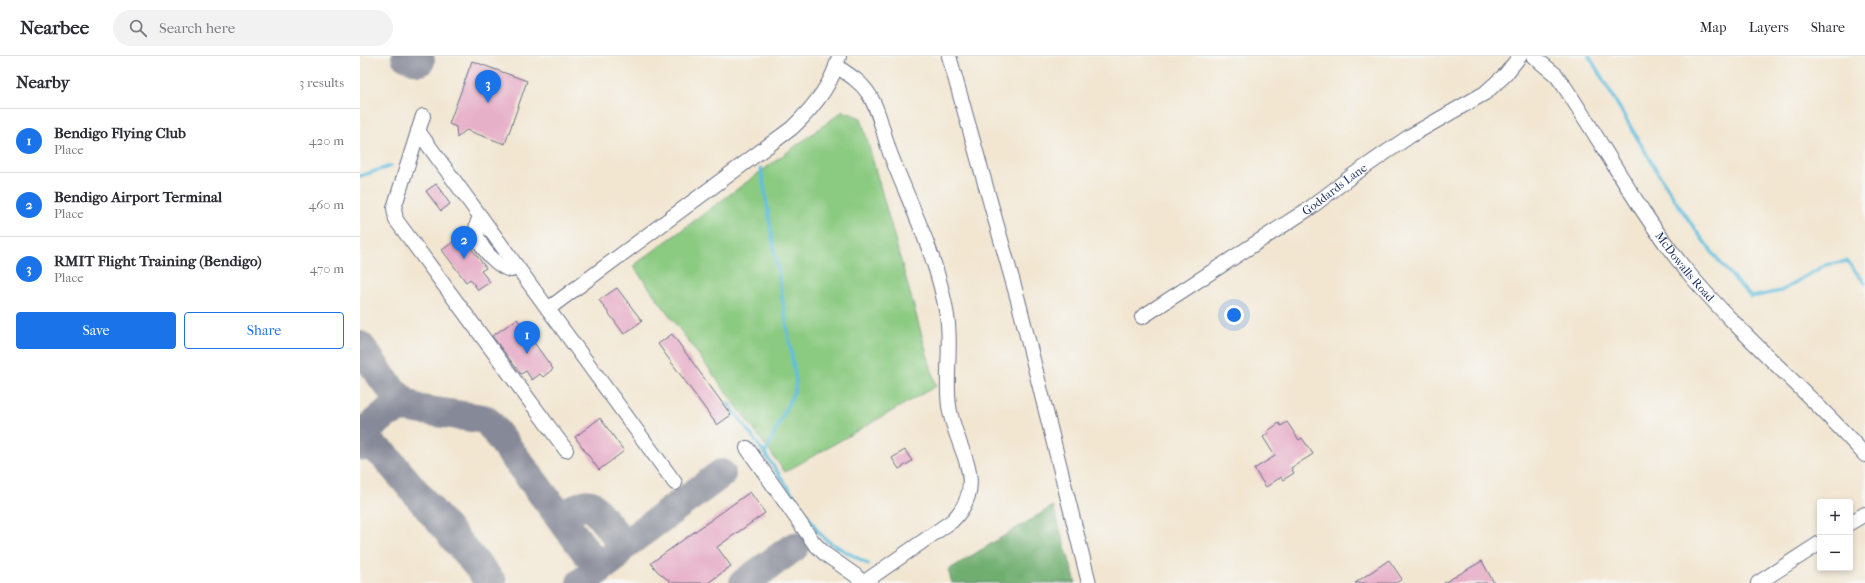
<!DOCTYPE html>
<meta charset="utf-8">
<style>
:root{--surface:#fff;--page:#f2f2f3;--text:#2b2b33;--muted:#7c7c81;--line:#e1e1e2;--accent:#1a73e8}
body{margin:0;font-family:"IM FELL French Canon",serif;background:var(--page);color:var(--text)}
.controls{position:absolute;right:12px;bottom:12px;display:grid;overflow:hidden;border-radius:4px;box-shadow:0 2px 6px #0003}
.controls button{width:36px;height:36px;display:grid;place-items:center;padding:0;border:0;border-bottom:1px solid var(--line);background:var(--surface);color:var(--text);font:20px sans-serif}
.you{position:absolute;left:874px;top:259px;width:14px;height:14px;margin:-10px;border:3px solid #fff;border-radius:50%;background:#1a73e8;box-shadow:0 0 0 6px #1a73e833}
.badge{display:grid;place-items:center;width:26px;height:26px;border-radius:50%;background:var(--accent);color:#fff;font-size:13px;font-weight:700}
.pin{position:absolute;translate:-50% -33px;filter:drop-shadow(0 1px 2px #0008)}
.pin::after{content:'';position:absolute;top:21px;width:14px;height:12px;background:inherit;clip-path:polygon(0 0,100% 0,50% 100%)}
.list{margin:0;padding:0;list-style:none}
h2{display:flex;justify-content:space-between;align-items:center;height:52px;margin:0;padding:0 16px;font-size:17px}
h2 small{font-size:13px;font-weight:400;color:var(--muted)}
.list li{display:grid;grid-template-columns:26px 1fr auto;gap:12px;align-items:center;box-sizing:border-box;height:64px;padding:0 16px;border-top:1px solid var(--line)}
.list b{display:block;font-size:15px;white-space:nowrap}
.list p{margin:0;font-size:13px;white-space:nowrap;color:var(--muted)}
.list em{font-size:13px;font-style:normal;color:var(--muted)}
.actions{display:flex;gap:8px;padding:12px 16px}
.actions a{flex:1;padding:9px 0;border:1px solid var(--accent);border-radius:4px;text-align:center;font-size:14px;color:var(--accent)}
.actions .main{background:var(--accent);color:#fff}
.icon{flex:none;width:22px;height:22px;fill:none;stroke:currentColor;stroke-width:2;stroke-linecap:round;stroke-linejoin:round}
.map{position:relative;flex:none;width:1505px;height:527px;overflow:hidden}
header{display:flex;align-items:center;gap:24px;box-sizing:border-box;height:56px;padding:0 20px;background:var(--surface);border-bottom:1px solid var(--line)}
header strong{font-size:19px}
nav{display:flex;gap:22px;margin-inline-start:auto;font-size:14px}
.search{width:280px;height:36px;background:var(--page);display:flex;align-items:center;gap:10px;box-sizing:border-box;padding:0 14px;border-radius:22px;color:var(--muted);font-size:15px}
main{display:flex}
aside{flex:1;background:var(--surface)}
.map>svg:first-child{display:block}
.green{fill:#8bca81;stroke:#537c70}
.forest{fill:#70ae6f;stroke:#466e66}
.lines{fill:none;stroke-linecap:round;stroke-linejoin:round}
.stream{stroke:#60bede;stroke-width:3.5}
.taxiway{stroke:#868a98;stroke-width:30}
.building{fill:#e7b0c9}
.minor-casing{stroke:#666f86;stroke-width:16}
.minor{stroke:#fff;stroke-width:14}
.labels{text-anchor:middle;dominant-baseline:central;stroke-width:3;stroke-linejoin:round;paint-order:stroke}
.street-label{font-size:12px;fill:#1b2f5e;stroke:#f6f6f2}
</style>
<header>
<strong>Nearbee</strong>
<div class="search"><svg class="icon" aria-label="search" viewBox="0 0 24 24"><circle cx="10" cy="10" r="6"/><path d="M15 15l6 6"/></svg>Search here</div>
<nav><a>Map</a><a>Layers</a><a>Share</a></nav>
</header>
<main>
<aside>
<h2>Nearby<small>3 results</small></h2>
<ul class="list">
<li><span class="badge">1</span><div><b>Bendigo Flying Club</b><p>Place</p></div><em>420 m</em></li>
<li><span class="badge">2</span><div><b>Bendigo Airport Terminal</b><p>Place</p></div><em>460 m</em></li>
<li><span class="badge">3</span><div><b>RMIT Flight Training (Bendigo)</b><p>Place</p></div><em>470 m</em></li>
</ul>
<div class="actions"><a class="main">Save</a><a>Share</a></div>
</aside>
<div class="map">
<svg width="1505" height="527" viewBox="0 0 1505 527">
<rect width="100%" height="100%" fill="#f6f6f2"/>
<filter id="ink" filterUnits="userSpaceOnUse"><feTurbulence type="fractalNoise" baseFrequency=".025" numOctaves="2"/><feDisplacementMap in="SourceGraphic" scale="8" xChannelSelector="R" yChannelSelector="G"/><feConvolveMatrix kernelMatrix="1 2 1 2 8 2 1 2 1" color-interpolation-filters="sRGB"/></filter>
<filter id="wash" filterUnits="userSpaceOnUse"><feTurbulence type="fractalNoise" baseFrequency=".012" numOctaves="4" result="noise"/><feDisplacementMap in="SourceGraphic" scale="16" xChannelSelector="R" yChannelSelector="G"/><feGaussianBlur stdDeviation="0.9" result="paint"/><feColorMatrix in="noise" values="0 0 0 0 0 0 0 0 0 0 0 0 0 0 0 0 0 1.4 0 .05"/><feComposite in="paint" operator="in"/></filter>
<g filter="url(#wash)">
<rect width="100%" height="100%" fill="#f2e6d1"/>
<path class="green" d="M 483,55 L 501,62 L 576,330 L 425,416 L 273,210 Z"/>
<path class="forest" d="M 693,450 L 716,527 L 592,527 L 588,514 Z"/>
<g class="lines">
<path class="stream" d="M 1229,0 C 1279,83 1323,171 1391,241 L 1421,235 L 1465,209 L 1487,205 L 1505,227
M 401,112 L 436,326 L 435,333 L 405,398
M 0,120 L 31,110
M 368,347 L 405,398 L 460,478 L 469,486 L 508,508"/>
<path class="taxiway" d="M 46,0 L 60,5
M 0,290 C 14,308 34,345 56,352
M 0,379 L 27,357 L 42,351 L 124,363 L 129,367 L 230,501 L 241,506 L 251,504
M 0,389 L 12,391 L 24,399 L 132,527
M 194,452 C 211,468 217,444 231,449 L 257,480 L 259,492 L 254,502 L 221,527
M 259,495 L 263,490 L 361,418
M 384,527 L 434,491"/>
</g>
<g id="blocks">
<path class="building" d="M 112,5 L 167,25 L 145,88 L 106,74 L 97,82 L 96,71 L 89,68 Z
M 76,128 L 90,148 L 81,155 L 66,135 Z
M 102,180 L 126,212 L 121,215 L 130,226 L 118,234 L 110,223 L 106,226 L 82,194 Z
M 257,232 L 282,265 L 264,278 L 239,244 Z
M 157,263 L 193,313 L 183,321 L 180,318 L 172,324 L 166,315 L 161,318 L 132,280 Z
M 312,278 L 371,359 L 357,369 L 298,288 Z
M 240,362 L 264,395 L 239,414 L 215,381 Z
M 927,366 L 939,384 L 942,382 L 953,398 L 931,412 L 934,417 L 923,424 L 921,421 L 906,431 L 894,413 L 915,400 L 903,381 L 909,377 L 908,375 L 919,367 L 921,370 Z
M 545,394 L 552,405 L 539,413 L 532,402 Z
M 390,436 L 405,457 L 357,491 L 371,510 L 348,527 L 312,527 L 297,515 L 291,507 Z
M 1029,504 L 1042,523 L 1036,527 L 995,527 Z
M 1122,505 L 1134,527 L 1084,527 Z"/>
</g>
</g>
<g filter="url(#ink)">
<use href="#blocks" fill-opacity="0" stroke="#666f86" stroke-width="1"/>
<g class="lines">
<g class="minor-casing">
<g id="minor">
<path d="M 589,0 L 658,244 L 729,527"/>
<path id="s1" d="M 1173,0 L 1196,19 L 1204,30 C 1245,91 1279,157 1326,214 C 1381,280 1448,335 1505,399"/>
<path d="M 476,10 C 488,18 500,25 508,37 C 520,55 523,78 530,97 C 551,151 578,202 587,260 C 592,290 585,320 589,350 C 595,394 631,426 592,465 L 503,527"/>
<path d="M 63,60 L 34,152 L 36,164 L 206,394"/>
<path d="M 58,75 L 315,427"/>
<path d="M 121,161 C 105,178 134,210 151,214 L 157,211"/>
<path d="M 188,253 L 432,72 C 453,52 473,28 479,0"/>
<path id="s2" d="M 782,261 L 950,152 L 993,119 L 1050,80 L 1125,37 L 1145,19 L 1160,0"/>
<path d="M 387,392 L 454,487 L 465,498 L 495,519 L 503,527"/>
<path d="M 1490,467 L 1505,458"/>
<path d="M 1398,527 L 1460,487"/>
</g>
</g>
<use href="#minor" class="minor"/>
</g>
</g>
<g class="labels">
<g class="street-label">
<text stroke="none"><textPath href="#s2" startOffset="231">Goddards Lane</textPath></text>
<text stroke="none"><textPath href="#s1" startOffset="261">McDowalls Road</textPath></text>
</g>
</g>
</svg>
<div class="controls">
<button>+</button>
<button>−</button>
</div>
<div class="you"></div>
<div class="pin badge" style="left:167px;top:298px">1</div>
<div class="pin badge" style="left:104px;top:203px">2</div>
<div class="pin badge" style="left:128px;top:47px">3</div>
</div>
</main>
